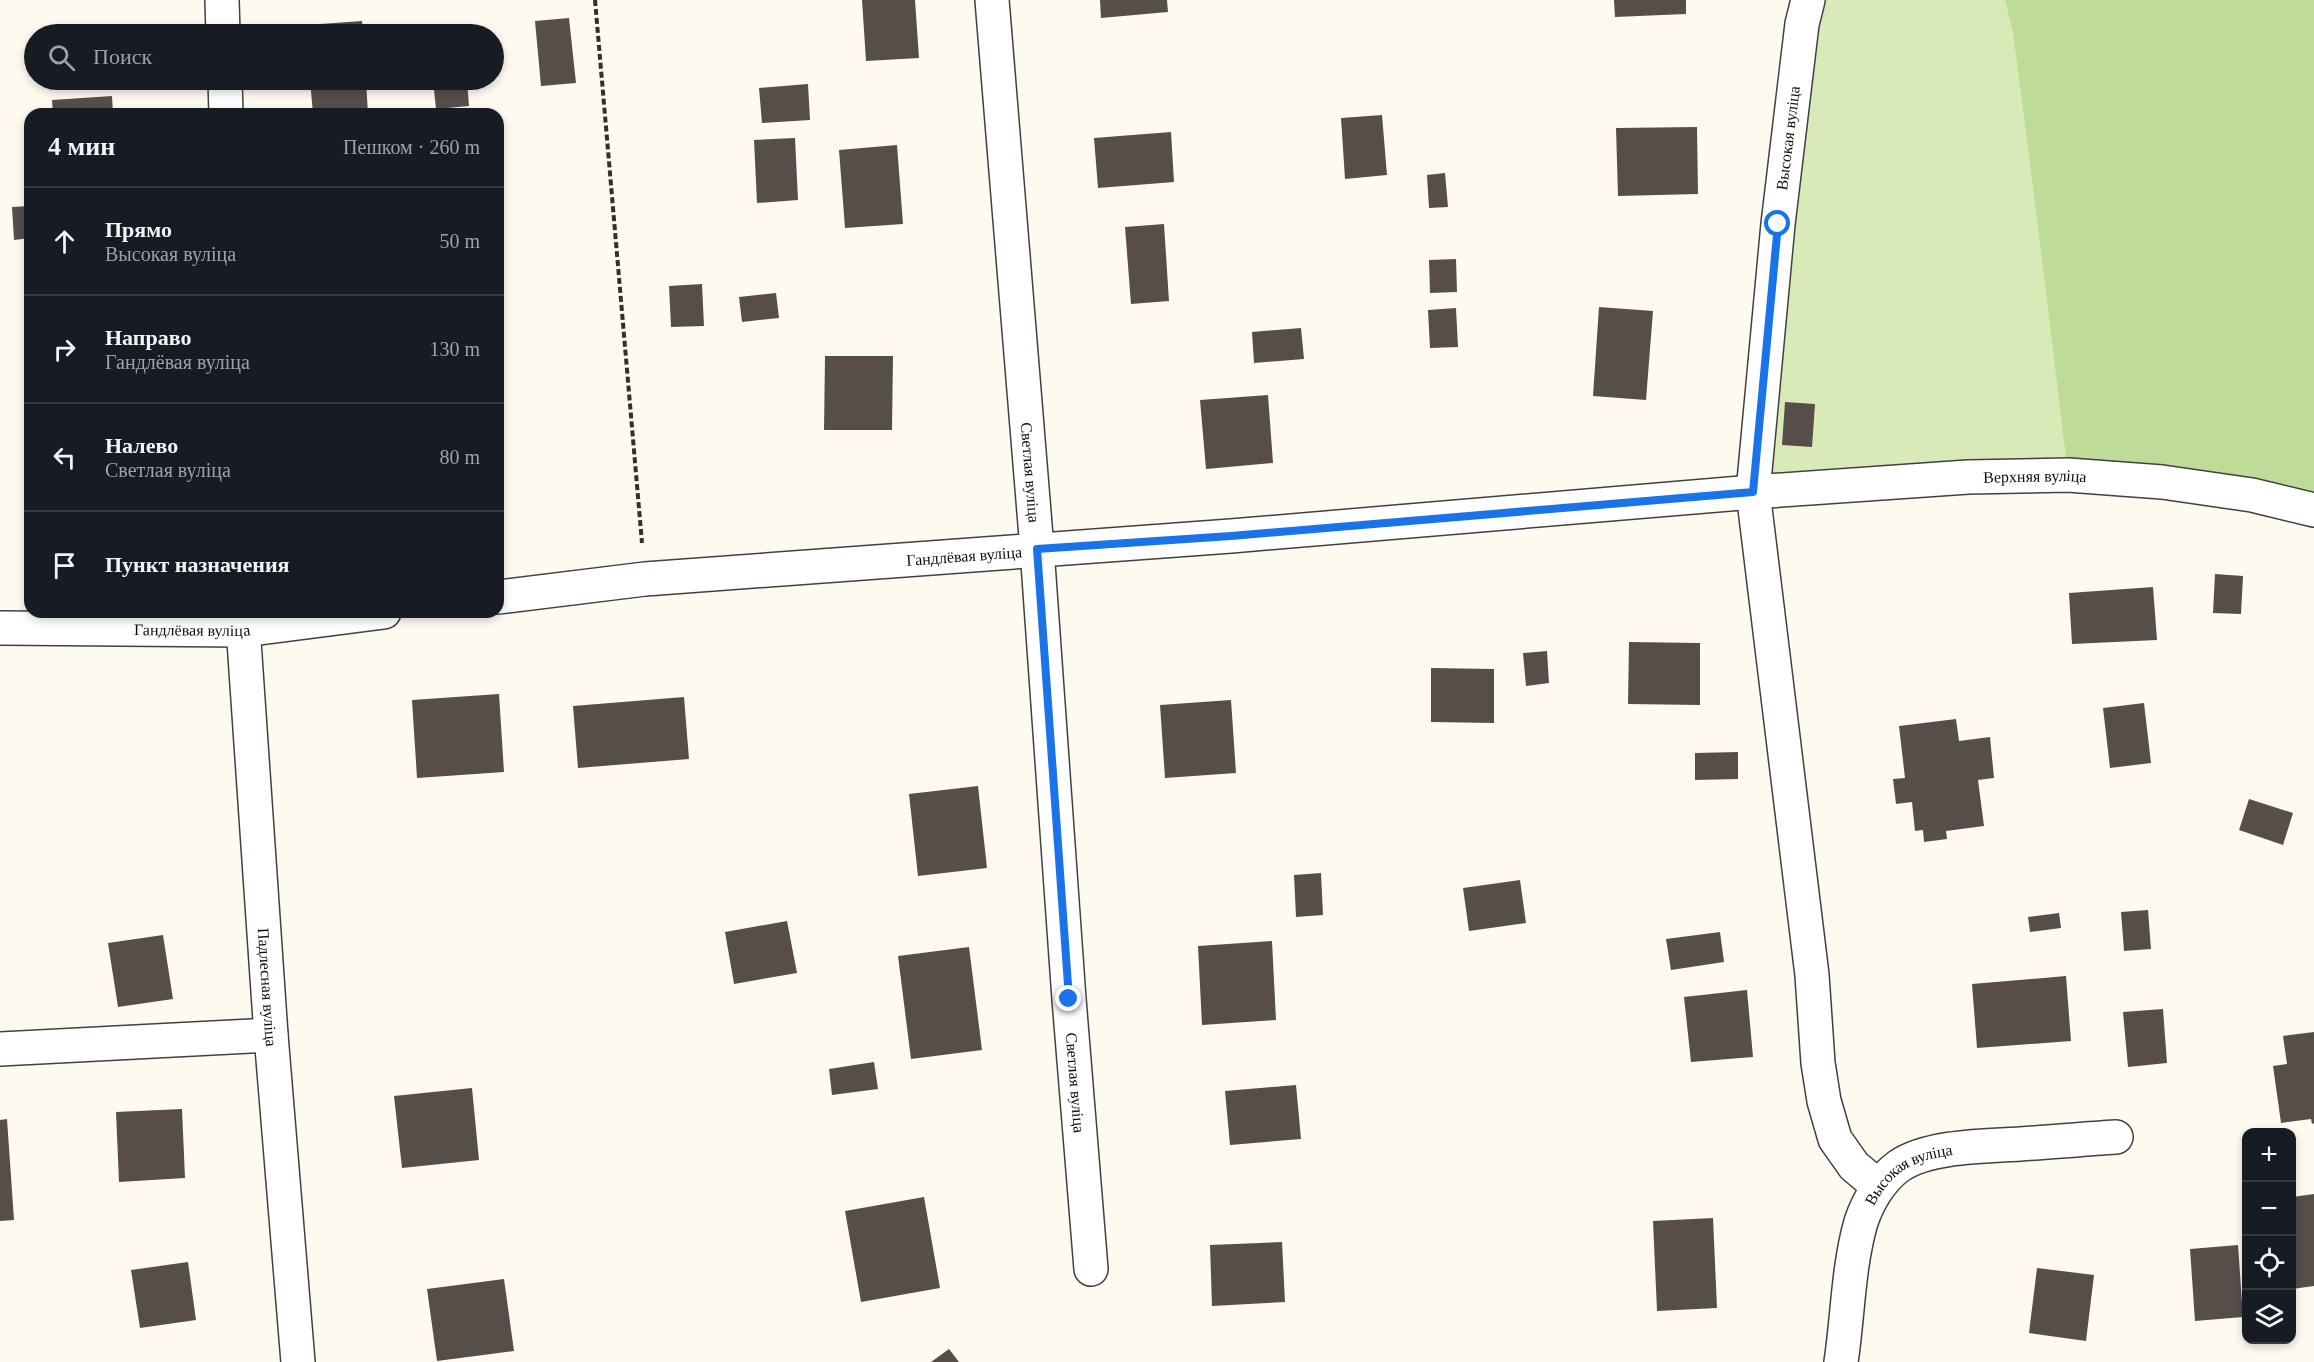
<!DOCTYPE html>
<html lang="ru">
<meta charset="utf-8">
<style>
:root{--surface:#171b24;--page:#20242c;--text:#f1f3f6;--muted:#9ea1a6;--line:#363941}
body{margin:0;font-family:Georgia,serif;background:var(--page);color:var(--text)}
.controls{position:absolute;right:18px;bottom:18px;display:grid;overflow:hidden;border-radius:12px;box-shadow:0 3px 9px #0003}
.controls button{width:54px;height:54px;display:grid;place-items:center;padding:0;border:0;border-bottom:2px solid var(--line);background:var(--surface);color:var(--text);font:30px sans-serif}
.stop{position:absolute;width:18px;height:18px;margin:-14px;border:4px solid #1a73e8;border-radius:50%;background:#fff}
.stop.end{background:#1a73e8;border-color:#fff;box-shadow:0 2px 6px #0008}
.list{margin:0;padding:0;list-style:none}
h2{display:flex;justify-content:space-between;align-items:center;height:78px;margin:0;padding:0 24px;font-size:26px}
h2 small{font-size:20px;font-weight:400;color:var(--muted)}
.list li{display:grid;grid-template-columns:39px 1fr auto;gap:18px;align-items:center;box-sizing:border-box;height:108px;padding:0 24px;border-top:2px solid var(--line)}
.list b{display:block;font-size:22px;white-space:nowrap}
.list p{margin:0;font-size:20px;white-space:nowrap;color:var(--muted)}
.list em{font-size:20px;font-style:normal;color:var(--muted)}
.icon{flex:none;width:33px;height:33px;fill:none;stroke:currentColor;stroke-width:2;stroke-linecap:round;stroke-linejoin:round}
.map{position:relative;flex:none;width:2314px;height:1362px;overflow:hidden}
.search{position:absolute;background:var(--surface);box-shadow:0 3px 9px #0003;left:24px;top:24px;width:480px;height:66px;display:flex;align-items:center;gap:15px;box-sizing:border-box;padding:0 21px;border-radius:33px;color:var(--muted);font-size:22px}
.panel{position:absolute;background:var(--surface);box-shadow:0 3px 9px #0003;left:24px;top:108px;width:480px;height:510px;border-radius:18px}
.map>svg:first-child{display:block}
.green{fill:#d8eab8}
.forest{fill:#bedb97}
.building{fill:#574e4a}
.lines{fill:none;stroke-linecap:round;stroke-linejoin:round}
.minor-casing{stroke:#414141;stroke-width:36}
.path{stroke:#303030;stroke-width:4;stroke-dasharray:6 3;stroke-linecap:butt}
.minor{stroke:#fff;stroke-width:33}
.route{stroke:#1a73e8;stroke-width:8}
.labels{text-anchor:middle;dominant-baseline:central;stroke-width:6;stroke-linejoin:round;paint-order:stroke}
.street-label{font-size:16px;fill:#0e0e0e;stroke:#fff}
</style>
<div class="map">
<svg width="2314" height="1362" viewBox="0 0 2314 1362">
<rect width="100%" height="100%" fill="#fffaef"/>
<path class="green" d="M 1808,0 L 2005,0 L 2013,34 L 2034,196 L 2068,475 L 1753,492 Z"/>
<path class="forest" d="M 2005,0 L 2314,0 L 2314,510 L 2068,475 L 2034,196 L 2013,34 Z"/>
<path class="building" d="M 862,0 L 915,0 L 919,58 L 866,61 Z
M 1100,0 L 1167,0 L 1168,12 L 1101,18 Z
M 1614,0 L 1686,0 L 1686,14 L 1615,17 Z
M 569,18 L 576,83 L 541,86 L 535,21 Z
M 362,21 L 363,34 L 307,34 L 307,25 Z
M 310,80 L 366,80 L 368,114 L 313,114 Z
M 433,80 L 467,80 L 469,106 L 436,109 Z
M 808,84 L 810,120 L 762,123 L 759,88 Z
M 112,96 L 113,114 L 53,114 L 52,100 Z
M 1382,115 L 1387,175 L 1345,179 L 1341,118 Z
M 1697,127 L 1698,194 L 1618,196 L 1616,128 Z
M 1171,132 L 1174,182 L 1098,188 L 1094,138 Z
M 795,138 L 798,200 L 757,203 L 754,140 Z
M 897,145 L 903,224 L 845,228 L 839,150 Z
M 1445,173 L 1448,207 L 1429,208 L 1427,175 Z
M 30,206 L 30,238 L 14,240 L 12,207 Z
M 1164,224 L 1169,301 L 1131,304 L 1125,227 Z
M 1456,259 L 1457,292 L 1430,293 L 1429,260 Z
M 702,284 L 704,326 L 671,327 L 669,286 Z
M 776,293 L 779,318 L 742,322 L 739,297 Z
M 1599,307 L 1653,311 L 1646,400 L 1593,396 Z
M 1456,308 L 1458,347 L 1430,348 L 1428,310 Z
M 1301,328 L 1304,359 L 1254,363 L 1252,332 Z
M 825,356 L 893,356 L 892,430 L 824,430 Z
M 1268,395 L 1273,463 L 1206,469 L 1200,400 Z
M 1785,402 L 1815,404 L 1812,447 L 1782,445 Z
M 2215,574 L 2243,576 L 2241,614 L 2213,613 Z
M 2153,587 L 2157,640 L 2072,644 L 2069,593 Z
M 1629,642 L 1700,643 L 1700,705 L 1628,704 Z
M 1547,651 L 1549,683 L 1526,686 L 1523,653 Z
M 1431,668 L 1494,669 L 1494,723 L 1431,722 Z
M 499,694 L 504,772 L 417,778 L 412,700 Z
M 684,697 L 689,759 L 578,768 L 573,706 Z
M 1231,700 L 1236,773 L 1165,778 L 1160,705 Z
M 2144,703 L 2151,763 L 2110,768 L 2103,708 Z
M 1956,719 L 1959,741 L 1990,737 L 1994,778 L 1978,780 L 1984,826 L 1946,831 L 1947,839 L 1924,842 L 1923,830 L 1915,831 L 1912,802 L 1896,804 L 1893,779 L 1905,778 L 1899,726 Z
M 1738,752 L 1738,779 L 1695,780 L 1695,753 Z
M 978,786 L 987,868 L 918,876 L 909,794 Z
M 2249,799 L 2293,813 L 2283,845 L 2239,830 Z
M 1321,873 L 1323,915 L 1296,917 L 1294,875 Z
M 1520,880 L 1526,923 L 1469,931 L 1463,888 Z
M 2148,910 L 2151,949 L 2124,951 L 2121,912 Z
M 2059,913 L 2061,928 L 2030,932 L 2028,917 Z
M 787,921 L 797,973 L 734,984 L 725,932 Z
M 1720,932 L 1724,962 L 1671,970 L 1666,939 Z
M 163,935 L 173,999 L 118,1007 L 108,943 Z
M 1272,941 L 1276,1020 L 1202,1025 L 1198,946 Z
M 969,947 L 982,1050 L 911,1059 L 898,956 Z
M 2066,976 L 2071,1041 L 1977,1048 L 1972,984 Z
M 1747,990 L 1753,1057 L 1691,1062 L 1684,997 Z
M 2163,1009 L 2167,1063 L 2128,1067 L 2123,1012 Z
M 2314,1032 L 2314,1123 L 2312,1124 L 2311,1119 L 2281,1123 L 2273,1066 L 2287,1064 L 2283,1036 Z
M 874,1062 L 878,1089 L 832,1095 L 829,1069 Z
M 1296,1085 L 1301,1139 L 1230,1145 L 1225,1091 Z
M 472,1088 L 479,1160 L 402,1168 L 394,1096 Z
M 182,1109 L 185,1178 L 119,1182 L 116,1112 Z
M 7,1119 L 14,1220 L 0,1221 L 0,1120 Z
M 2314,1194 L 2314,1286 L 2292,1289 L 2292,1197 Z
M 924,1197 L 940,1288 L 861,1302 L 845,1211 Z
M 1713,1218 L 1717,1308 L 1657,1311 L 1653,1221 Z
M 1282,1242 L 1285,1302 L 1212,1306 L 1210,1245 Z
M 2238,1245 L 2243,1317 L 2195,1321 L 2190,1249 Z
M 188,1262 L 196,1320 L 140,1328 L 131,1270 Z
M 2037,1268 L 2094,1275 L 2086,1341 L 2029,1333 Z
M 504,1279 L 514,1351 L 437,1361 L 427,1289 Z
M 949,1349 L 959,1362 L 931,1362 Z"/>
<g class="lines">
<g class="minor-casing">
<g id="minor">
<path d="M 222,0 L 223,34"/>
<path id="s1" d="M 992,0 L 1037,549 L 1069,999 L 1091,1269"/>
<path d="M 1808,0 L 1802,24 L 1778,224 L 1753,492 L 1812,975 L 1818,1063 L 1824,1101 L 1835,1139 L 1854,1166 L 1878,1186"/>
<path d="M 225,80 L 226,114"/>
<path id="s2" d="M 498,597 L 645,579 L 1231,536 L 1753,492 L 1968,477 L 2068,475 L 2162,482 L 2252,495 L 2314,510"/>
<path id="s3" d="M 242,612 L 271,1035 L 298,1362"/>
<path id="s4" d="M 0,628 L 243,630 L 384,612"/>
<path d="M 0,1049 L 271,1035"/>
<path id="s5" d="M 1841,1362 C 1848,1316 1848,1267 1861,1222 C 1868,1201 1881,1179 1899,1166 C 1928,1146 1985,1146 2020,1144 C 2052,1142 2084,1139 2116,1137"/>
</g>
</g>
<path class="path" d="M 595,0 L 642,543"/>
<use href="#minor" class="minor"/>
</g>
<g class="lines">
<path class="route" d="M 1069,999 L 1037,549 L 1231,536 L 1753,492 L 1778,224"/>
</g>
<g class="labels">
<g class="street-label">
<text transform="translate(1788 138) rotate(-83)">Высокая вуліца</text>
<text stroke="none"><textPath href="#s1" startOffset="474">Светлая вуліца</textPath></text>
<text stroke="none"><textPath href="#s2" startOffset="1542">Верхняя вуліца</textPath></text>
<text stroke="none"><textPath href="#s2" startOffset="468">Гандлёвая вуліца</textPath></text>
<text stroke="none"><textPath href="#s4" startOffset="192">Гандлёвая вуліца</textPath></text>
<text stroke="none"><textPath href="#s3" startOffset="376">Падлесная вуліца</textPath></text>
<text stroke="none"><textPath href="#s1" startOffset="1086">Светлая вуліца</textPath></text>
<text stroke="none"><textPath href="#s5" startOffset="214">Высокая вуліца</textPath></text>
</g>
</g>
</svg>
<div class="controls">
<button>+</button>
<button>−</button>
<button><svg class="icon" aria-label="locate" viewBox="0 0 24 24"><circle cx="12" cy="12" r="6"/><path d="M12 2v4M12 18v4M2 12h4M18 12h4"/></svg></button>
<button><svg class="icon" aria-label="layers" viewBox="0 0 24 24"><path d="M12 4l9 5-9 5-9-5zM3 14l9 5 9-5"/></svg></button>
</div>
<div class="stop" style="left:1778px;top:224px"></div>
<div class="stop end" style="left:1069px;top:999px"></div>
<div class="search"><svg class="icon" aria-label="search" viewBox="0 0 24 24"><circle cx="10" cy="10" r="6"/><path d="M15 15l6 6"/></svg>Поиск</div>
<section class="panel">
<h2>4 мин<small>Пешком · 260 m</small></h2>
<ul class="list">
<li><svg class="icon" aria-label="ahead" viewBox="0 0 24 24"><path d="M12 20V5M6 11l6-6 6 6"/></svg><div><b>Прямо</b><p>Высокая вуліца</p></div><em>50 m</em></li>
<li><svg class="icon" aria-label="right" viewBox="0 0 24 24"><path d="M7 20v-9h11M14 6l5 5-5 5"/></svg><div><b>Направо</b><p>Гандлёвая вуліца</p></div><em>130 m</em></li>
<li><svg class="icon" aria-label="left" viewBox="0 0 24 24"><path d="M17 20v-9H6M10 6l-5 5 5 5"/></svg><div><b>Налево</b><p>Светлая вуліца</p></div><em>80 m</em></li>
<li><svg class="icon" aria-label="arrive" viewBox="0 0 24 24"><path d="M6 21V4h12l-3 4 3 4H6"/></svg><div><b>Пункт назначения</b></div></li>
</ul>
</section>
</div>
